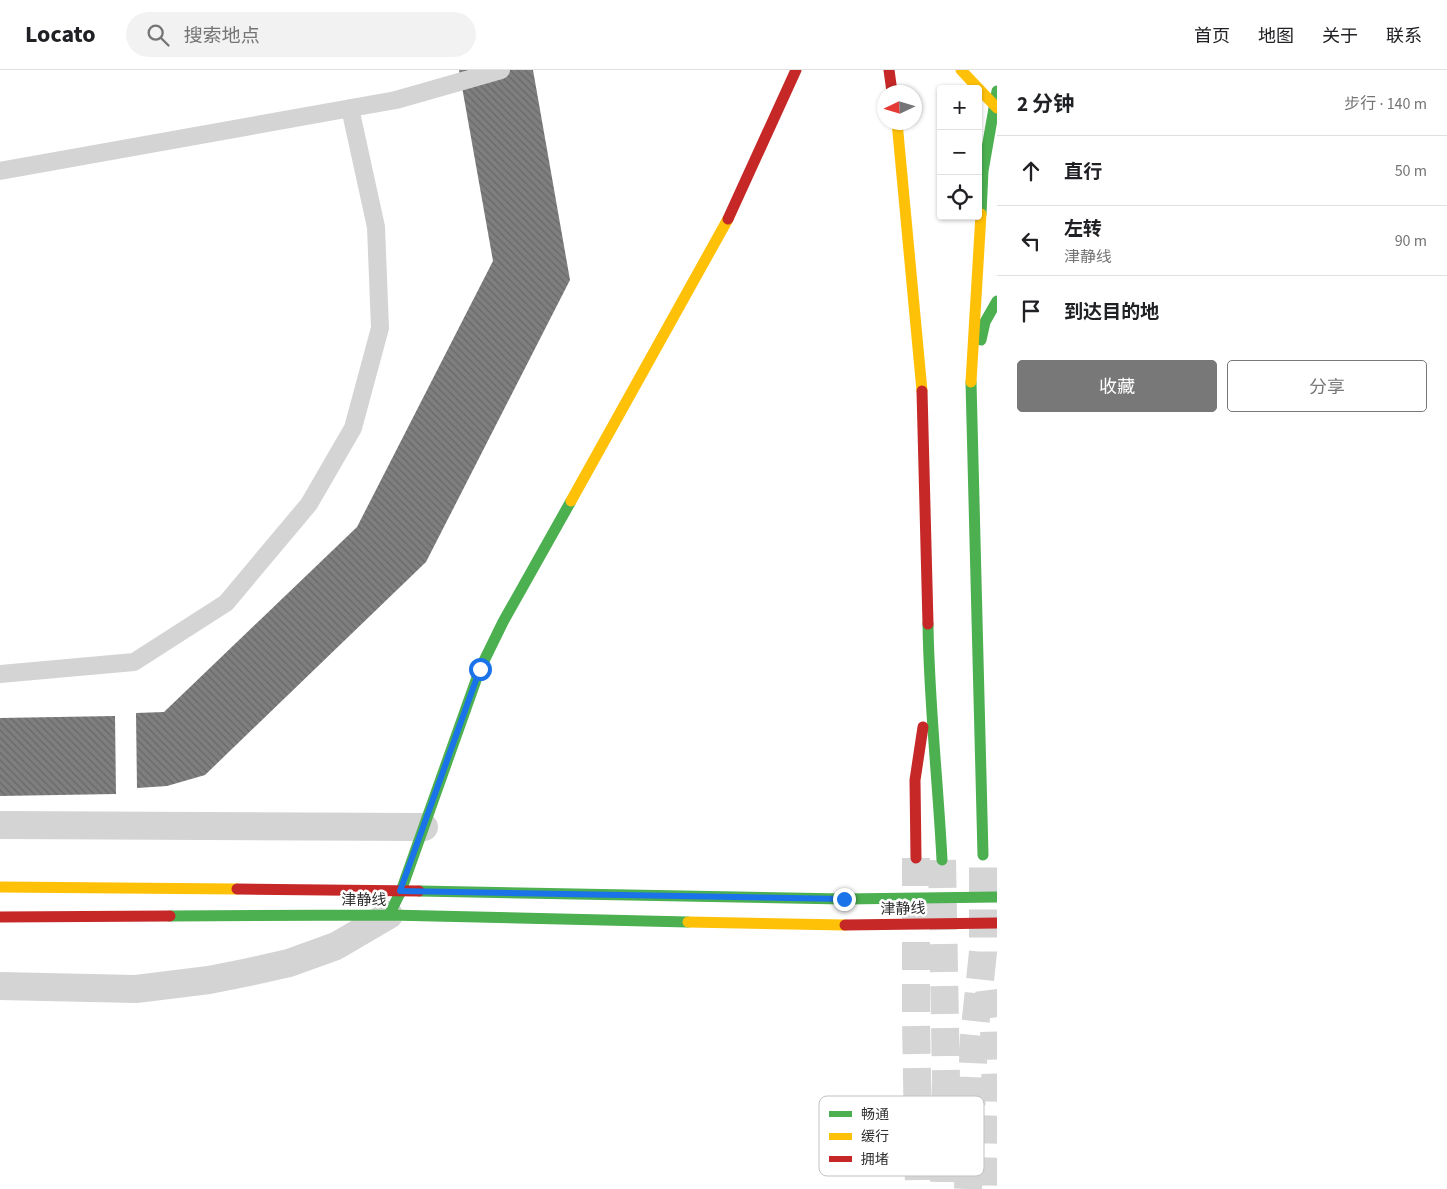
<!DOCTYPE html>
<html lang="zh">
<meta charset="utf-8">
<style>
:root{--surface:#fff;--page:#f2f2f2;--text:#202124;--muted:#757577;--line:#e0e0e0;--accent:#787878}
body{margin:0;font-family:"Source Sans 3","Noto Sans SC",sans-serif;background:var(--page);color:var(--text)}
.controls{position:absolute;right:15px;top:15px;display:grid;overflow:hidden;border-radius:5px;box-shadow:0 1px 4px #0004}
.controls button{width:45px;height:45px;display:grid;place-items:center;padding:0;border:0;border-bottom:1px solid var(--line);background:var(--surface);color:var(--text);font:25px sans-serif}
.compass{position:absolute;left:877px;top:15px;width:45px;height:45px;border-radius:50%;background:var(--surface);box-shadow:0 1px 4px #0004;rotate:266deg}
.stop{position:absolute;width:15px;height:15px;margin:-11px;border:4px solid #1a73e8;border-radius:50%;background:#fff}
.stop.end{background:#1a73e8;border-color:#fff;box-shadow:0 1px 5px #0008}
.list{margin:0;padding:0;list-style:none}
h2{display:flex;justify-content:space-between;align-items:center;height:65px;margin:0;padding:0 20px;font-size:21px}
h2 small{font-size:16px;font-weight:400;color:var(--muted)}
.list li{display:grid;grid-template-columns:32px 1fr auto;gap:15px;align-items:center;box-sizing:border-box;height:70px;padding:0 20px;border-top:1px solid var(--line)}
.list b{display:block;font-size:19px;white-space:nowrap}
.list p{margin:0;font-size:16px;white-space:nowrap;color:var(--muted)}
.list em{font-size:16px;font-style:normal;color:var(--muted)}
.actions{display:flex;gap:10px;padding:15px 20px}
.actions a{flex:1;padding:11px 0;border:1px solid var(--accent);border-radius:5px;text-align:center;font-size:18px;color:var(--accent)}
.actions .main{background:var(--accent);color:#fff}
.icon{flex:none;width:28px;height:28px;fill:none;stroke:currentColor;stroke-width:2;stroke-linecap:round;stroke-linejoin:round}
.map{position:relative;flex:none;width:997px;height:1119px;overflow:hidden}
header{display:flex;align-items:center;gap:30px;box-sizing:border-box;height:70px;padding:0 25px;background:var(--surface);border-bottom:1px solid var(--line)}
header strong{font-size:24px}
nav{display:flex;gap:28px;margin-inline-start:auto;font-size:18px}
.search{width:350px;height:45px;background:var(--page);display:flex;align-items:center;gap:12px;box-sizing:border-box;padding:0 18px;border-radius:28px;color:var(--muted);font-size:19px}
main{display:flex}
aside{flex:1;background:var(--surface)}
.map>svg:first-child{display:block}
.building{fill:url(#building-back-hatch)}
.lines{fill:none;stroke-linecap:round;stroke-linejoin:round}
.primary-tunnel{stroke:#d5d5d5;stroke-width:28;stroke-dasharray:28 14;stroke-linecap:butt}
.lane{stroke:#d4d4d4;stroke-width:18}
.street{stroke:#d4d4d4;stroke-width:28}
.fast{stroke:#4caf50;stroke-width:11}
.slow{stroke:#ffc107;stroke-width:11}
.jam{stroke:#c62828;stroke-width:11}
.fast-bridge{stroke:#4caf50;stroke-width:11}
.jam-bridge{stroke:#c62828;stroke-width:11}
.route{stroke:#1a73e8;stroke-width:6}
.labels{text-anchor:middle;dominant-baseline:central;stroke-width:5;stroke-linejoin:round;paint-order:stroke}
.street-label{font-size:15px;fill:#2f2f2f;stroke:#fff}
.key{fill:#fff;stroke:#c1c1c1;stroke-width:1}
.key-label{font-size:14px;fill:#2f2f2f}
</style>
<header>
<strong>Locato</strong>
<div class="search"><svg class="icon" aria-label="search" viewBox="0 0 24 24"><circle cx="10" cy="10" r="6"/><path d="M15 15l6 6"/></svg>搜索地点</div>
<nav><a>首页</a><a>地图</a><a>关于</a><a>联系</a></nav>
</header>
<main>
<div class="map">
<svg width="997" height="1119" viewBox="0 0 997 1119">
<defs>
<pattern id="building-back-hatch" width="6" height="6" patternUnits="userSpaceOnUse" patternTransform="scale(1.25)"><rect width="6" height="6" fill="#7f7f7f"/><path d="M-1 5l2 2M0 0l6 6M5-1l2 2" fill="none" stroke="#686868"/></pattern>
</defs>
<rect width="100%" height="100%" fill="#fff"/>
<path class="building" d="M 459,0 L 533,0 L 570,210 L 426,492 L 205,705 L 167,716 L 137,718 L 136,643 L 164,642 L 357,457 L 493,191 Z
M 115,646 L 116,724 L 0,726 L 0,648 Z"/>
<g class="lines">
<path class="primary-tunnel" d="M 916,788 L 916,950 L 919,1119
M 942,790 L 946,1009 L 944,1119
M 989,920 L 994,958 L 996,1028 L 993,1119
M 968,1119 L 974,967 L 983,882 L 983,785"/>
<path class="lane" d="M 0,101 L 396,30 L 501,0
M 0,604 L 134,592 L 226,533 L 309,434 L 353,358 L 380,258 L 376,157 L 350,38"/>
<path class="street" d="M 0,755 L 424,757
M 0,916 L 136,919 L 209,910 L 249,902 L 289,893 L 336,876 L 389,845"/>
<path class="fast" d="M 981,144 L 983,101 L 997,21
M 981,270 L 985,252 L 997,231
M 971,312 L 983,785
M 928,554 C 929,633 938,711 942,790
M 419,821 L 844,829
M 389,845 L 401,821 L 480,599 L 503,552 L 571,431
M 170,846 L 389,845 L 688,852"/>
<path class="slow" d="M 961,0 L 997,38
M 897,52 L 922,321
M 971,312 L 981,144
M 571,431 L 728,149
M 0,817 L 237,819
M 688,852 L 845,855"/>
<path class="jam" d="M 889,0 L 892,22
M 728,149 L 796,0
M 922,321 L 928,554
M 916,788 L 915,710 L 923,657
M 237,819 L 419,821
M 0,847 L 170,846"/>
<path class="fast-bridge" d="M 844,829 L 997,827"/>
<path class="jam-bridge" d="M 845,855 L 997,853"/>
</g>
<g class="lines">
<path class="route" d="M 480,599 L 400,821 L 844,829"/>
</g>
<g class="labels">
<g class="street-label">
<text x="364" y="830">津静线</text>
<text transform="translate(903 839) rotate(-1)">津静线</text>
</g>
</g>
<rect x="819" y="1026" width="165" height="80" rx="8" class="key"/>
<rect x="829" y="1041" width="23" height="6" fill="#4caf50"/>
<rect x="829" y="1063" width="23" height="7" fill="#ffc107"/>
<rect x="829" y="1086" width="23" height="6" fill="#c62828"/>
<g class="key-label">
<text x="861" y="1049">畅通</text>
<text x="861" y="1071">缓行</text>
<text x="861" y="1094">拥堵</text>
</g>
</svg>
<div class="controls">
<button>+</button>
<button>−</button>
<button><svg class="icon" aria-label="locate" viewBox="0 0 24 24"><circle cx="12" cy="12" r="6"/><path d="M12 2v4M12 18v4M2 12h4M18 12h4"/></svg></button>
</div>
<svg class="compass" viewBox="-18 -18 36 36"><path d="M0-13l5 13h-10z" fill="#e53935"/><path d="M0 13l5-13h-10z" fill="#757577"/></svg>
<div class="stop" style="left:480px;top:599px"></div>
<div class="stop end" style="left:844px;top:829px"></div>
</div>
<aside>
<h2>2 分钟<small>步行 · 140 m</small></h2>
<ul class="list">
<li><svg class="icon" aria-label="ahead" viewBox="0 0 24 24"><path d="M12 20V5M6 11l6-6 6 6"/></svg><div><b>直行</b></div><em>50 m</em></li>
<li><svg class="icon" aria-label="left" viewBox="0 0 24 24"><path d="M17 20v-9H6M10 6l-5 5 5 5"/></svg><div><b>左转</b><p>津静线</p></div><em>90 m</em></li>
<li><svg class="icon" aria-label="arrive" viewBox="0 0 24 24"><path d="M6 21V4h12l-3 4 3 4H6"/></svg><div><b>到达目的地</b></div></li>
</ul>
<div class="actions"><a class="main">收藏</a><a>分享</a></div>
</aside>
</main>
